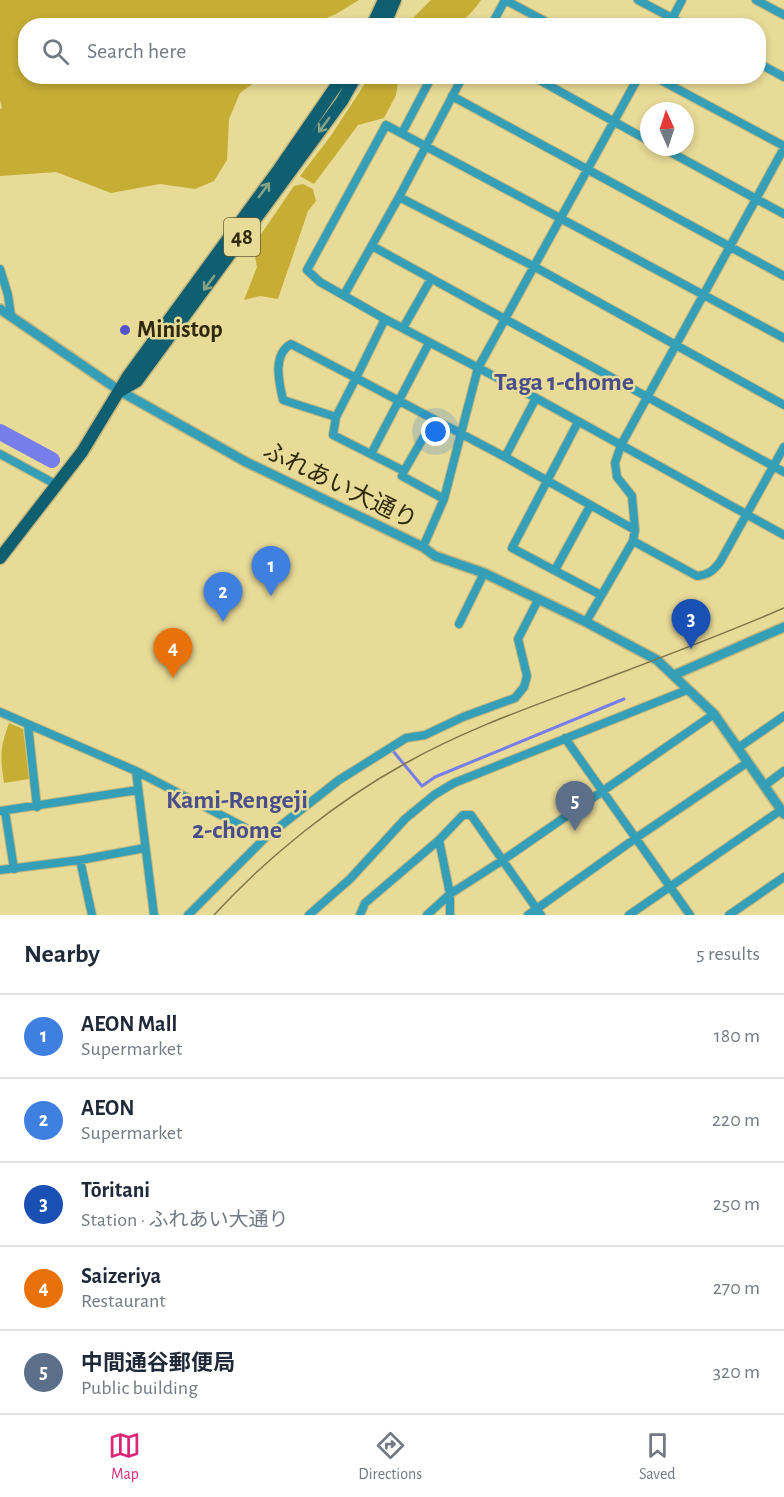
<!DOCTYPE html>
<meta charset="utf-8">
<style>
:root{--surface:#fff;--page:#f6f6f7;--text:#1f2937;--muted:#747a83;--line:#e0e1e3;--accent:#db2777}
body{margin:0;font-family:"Alegreya Sans","Noto Sans JP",sans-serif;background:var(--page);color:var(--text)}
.compass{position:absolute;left:640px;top:102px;width:54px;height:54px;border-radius:50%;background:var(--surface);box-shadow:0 3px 9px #0003;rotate:357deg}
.you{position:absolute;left:436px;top:432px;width:21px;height:21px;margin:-15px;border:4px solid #fff;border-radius:50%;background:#1a73e8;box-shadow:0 0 0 9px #1a73e833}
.badge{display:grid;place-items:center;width:39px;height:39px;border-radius:50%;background:var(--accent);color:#fff;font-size:20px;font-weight:700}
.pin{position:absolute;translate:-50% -50px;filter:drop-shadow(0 2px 3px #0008)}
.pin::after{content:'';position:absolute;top:32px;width:21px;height:18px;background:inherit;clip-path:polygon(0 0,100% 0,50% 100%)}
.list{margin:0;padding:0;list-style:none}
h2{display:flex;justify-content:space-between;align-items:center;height:78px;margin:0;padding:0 24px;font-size:26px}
h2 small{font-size:20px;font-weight:400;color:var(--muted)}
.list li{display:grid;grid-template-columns:39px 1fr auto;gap:18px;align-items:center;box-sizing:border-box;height:84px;padding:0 24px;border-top:2px solid var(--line)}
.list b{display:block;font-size:22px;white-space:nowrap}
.list p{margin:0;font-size:20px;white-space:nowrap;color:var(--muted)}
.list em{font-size:20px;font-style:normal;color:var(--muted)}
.icon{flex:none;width:33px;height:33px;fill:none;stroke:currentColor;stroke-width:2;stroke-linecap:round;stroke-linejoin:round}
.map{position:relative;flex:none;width:784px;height:915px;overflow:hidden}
.search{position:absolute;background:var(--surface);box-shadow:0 3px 9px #0003;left:18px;right:18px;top:18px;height:66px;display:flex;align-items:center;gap:15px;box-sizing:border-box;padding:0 21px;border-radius:24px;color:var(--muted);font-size:22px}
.sheet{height:498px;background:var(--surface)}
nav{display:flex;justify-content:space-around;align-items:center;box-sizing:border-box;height:84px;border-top:2px solid var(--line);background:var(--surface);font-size:16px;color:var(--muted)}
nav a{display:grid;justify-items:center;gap:3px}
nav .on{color:var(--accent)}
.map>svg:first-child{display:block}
.green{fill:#c6ae35}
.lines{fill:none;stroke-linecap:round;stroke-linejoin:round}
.stream{stroke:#767eec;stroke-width:3}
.river{stroke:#767eec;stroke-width:16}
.minor-casing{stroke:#c3b77c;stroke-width:10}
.tertiary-casing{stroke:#c3b77c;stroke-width:12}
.primary-casing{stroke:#c3b77c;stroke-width:15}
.minor{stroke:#369fb8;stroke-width:8}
.tertiary{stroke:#369fb8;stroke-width:9}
.primary{stroke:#0f5f71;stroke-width:12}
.tram{stroke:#80764a;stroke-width:1.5}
.oneway{stroke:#86a386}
.poi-dot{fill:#5254cb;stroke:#e8da97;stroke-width:2}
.labels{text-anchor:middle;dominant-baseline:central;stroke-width:5;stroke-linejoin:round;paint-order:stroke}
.shield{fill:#e8da97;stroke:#665e37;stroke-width:1.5}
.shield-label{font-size:22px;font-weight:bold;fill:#2f290e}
.poi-label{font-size:24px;font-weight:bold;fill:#2f290e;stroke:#e8da97;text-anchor:start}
.street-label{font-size:24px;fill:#2f290e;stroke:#e8da97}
.neighbourhood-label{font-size:26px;font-weight:bold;fill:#484e8c;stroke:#e8da97}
</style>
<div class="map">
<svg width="784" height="915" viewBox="0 0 784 915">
<rect width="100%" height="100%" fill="#e8da97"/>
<path class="green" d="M 0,0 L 359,0 L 336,14 L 309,25 L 26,26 L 26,76 L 262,77 L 240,93 L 229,119 L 227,160 L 214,181 L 195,189 L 160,184 L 111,193 L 56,172 L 0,176 L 0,109 L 2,108 L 0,100 Z
M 431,0 L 481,0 C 458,34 444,26 406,25 Z
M 370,76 L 399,77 L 396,95 L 384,118 L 358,125 L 314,184 L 300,176 L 330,137 Z
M 303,184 L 313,189 L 316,201 L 308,211 L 278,299 L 260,296 L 244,300 L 257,267 L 253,246 L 294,186 Z
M 9,723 L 23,729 L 29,779 L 4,783 C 0,756 0,748 9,723 Z"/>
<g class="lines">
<path class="stream" d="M 393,751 L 422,786 L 435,777 L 624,699"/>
<path class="river" d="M 0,432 L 52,460"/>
<g class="minor-casing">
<path id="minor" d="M 638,0 L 687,26
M 756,0 L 784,15
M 491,26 L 505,0 L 554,26
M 668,26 L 682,0
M 758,63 L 784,77
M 532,76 L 649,141
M 653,76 L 784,146
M 452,96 L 784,276
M 402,133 L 432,76
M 661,147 L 784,214
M 399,197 L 535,267 L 784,405
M 372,246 L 784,472
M 0,269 L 8,295 L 11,315
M 344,295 L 399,197 L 463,76
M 385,319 L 356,378 L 505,457 L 635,530
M 403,328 L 431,279
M 784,338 L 386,125 L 307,270 L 320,282 L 385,319 L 536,398 L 784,535
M 336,417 L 283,400 C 279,382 272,355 291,344 L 356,378 L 336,417 L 333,435 L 404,471 L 402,476 L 444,499
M 578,422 L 512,548 L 601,595
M 0,454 L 57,485
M 371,454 L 429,343
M 505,457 L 536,398
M 404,471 L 434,419
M 633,541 L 697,576 C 708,575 713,571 720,562 L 784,447
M 423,547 L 444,499 L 478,368 L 639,76
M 555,570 L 590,506
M 586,622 L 633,541 L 635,530 L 632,496 L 617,477 L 615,463 L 621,445 L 784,148
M 459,624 L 484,573
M 0,712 L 136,771 L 265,838
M 28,725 L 37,807
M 565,738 L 690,915
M 738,748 L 784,716
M 136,771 L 154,915
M 764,786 L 784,771
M 0,811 L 138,790
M 5,811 L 14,869
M 439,840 L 450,894 L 450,915
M 80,860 L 92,915
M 0,870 L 80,860 L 145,848
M 188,915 L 265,838 L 339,780 L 406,738 L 425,735 L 463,717 L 515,698 L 524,687 L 527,676 L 518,639 L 538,600
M 309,915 L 350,879 L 405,819 L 434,795 L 454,783 L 687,690
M 360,915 L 365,903 L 439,840 L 463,815 L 471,815 L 541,915
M 427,915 L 450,894 L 503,860 L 714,714
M 528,915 L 636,838 L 748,762
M 629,915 L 781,810
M 729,915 L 784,877"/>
</g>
<g class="tertiary-casing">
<path id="tertiary" d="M 0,309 L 120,391 L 246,462 L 423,547 L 435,556 L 484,573 L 586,622 L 657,660 L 714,714 L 784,814
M 674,675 L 784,627"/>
</g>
<g class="primary-casing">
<path id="primary" d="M 372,26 L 384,0
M 384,26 L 395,0
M 120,391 L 137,381 L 342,101 L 356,76
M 0,558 L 82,452 L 128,376 L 279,169 L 343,76"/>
</g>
<use href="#minor" class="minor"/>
<use href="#tertiary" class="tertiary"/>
<use href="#primary" class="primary"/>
<path class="tram" d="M 214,915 C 267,857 337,801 406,763 C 461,732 522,710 581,688 C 649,662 717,637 784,608"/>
</g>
<defs><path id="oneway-shaft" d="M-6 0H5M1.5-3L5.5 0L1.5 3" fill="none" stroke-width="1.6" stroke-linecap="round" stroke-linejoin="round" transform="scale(1.5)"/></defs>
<g class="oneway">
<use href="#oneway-shaft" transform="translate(324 125) rotate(126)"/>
<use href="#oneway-shaft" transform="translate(264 190) rotate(-54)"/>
<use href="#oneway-shaft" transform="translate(209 283) rotate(126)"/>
</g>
<circle class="poi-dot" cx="125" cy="330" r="6"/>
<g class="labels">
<rect class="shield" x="224" y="218" width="36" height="38" rx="4.5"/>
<g class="shield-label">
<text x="242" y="237">48</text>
</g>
<g class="poi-label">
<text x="137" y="330">Ministop</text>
</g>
<g class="street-label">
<text transform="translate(340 486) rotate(26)">ふれあい大通り</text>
</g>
<g class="neighbourhood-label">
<text x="564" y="382">Taga 1-chome</text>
<text x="237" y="800">Kami-Rengeji<tspan x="237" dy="30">2-chome</tspan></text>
</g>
</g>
</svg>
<svg class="compass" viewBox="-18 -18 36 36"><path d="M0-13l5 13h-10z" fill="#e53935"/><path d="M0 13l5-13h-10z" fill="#747a83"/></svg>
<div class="you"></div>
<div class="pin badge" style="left:271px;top:596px;background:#3f7fe0">1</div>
<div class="pin badge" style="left:223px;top:622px;background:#3f7fe0">2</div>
<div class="pin badge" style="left:691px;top:649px;background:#1a4fb4">3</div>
<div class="pin badge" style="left:173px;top:678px;background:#e8710a">4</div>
<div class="pin badge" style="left:575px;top:831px;background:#5c6f8a">5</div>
<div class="search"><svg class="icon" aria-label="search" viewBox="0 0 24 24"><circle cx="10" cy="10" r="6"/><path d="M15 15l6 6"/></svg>Search here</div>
</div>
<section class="sheet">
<h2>Nearby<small>5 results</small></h2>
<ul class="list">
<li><span class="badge" style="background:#3f7fe0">1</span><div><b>AEON Mall</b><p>Supermarket</p></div><em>180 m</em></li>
<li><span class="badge" style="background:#3f7fe0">2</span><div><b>AEON</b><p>Supermarket</p></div><em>220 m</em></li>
<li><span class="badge" style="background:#1a4fb4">3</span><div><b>Tōritani</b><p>Station · ふれあい大通り</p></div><em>250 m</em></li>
<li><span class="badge" style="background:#e8710a">4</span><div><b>Saizeriya</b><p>Restaurant</p></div><em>270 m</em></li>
<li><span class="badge" style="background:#5c6f8a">5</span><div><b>中間通谷郵便局</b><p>Public building</p></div><em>320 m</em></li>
</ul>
</section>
<nav>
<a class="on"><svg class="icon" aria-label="map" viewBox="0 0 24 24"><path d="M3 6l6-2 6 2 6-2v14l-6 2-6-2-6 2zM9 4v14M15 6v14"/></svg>Map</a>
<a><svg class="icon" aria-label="directions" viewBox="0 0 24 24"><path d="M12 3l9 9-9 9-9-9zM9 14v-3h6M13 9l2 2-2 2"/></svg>Directions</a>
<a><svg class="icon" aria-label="saved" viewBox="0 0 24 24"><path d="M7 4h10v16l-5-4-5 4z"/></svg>Saved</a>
</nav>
